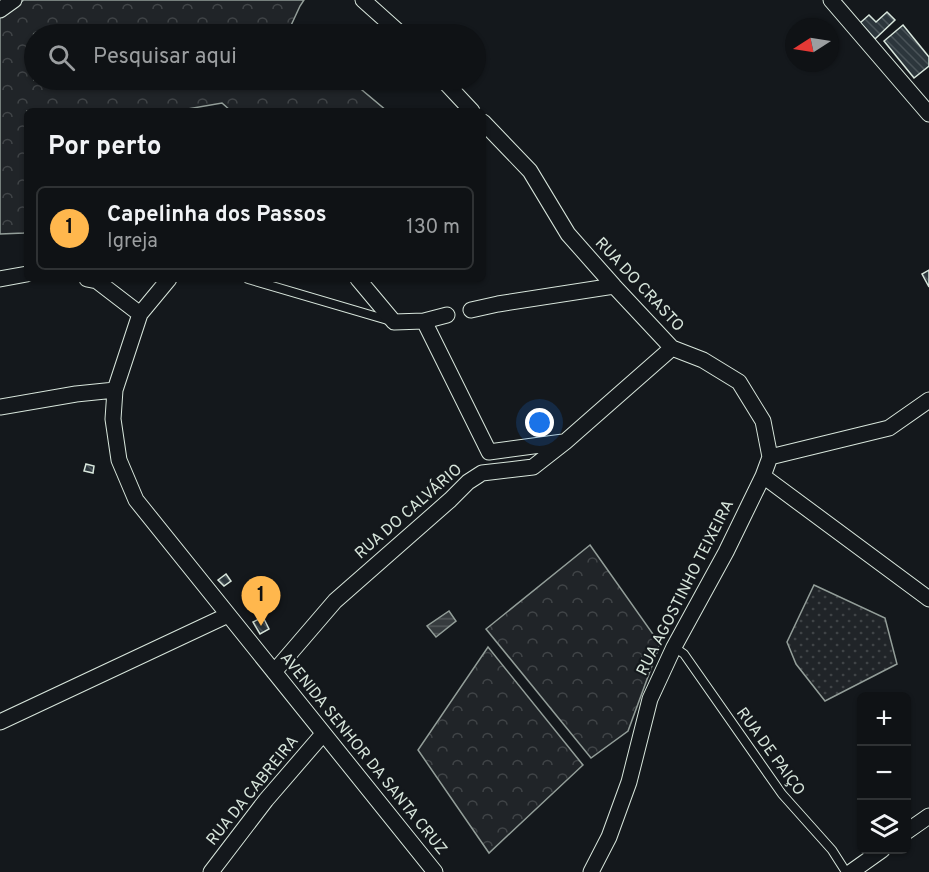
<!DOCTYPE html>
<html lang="pt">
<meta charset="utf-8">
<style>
:root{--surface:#0f1215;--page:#1d2022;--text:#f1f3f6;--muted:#9b9ea0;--line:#2f3234;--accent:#ffb74d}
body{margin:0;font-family:Overpass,sans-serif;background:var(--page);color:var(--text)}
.controls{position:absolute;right:18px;bottom:18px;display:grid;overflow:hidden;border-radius:9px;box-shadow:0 2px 4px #0004}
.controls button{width:54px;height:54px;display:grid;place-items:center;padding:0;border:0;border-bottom:2px solid var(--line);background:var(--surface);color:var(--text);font:30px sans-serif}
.compass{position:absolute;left:785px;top:18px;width:54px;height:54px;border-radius:50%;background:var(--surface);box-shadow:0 2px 4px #0004;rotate:258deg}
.you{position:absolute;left:540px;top:423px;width:21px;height:21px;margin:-15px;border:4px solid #fff;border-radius:50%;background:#1a73e8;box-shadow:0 0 0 9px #1a73e833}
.badge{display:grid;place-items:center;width:39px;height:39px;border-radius:50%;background:var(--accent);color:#111;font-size:20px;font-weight:700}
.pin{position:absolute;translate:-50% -50px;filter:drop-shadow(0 2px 3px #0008)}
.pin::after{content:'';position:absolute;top:32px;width:21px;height:18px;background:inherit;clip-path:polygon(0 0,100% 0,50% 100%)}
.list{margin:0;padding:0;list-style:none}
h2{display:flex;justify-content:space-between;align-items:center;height:78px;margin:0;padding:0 24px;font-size:26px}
h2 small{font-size:20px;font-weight:400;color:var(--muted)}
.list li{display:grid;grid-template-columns:39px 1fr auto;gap:18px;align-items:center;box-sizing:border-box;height:84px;margin:0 12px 12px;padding:0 12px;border:2px solid var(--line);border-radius:9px}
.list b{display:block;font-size:22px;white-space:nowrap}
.list p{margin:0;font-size:20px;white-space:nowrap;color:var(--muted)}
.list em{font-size:20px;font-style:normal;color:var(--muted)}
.icon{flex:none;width:33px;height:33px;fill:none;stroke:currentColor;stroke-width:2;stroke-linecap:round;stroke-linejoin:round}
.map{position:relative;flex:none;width:929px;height:872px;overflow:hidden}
.search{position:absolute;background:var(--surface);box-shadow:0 2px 4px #0004;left:24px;top:24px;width:462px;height:66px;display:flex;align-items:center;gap:15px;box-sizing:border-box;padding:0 21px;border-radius:33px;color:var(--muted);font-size:22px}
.panel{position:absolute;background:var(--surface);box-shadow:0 2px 4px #0004;left:24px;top:108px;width:462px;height:174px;border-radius:9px}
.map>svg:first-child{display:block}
.forest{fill:url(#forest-crowns);stroke:#939e99;stroke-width:1.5}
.garden{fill:url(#garden-dots);stroke:#939e99;stroke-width:1.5}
.water{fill:url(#water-rules);stroke:#939e99;stroke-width:1.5}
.building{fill:url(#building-back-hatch);stroke:#d8e6dc;stroke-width:1.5}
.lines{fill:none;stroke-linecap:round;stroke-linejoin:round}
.lane-casing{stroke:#d8e6dc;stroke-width:10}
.street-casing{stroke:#d8e6dc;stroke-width:17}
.lane{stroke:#14181c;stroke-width:8}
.street{stroke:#14181c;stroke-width:15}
.labels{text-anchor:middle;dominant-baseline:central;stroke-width:4.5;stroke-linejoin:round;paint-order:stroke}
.street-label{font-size:16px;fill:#d8e6dc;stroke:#14181c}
</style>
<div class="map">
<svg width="929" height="872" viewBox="0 0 929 872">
<defs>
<pattern id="forest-crowns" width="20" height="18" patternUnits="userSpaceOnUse" patternTransform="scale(1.5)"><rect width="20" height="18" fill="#202428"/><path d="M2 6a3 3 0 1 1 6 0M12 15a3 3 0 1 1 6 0" fill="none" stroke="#404447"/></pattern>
<pattern id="garden-dots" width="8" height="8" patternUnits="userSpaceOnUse" patternTransform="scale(1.5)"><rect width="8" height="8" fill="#202428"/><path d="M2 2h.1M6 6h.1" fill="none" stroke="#404447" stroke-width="1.8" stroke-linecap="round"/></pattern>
<pattern id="water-rules" width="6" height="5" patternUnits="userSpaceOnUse" patternTransform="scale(1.5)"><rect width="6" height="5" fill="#363b3e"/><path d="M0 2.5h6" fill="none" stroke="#525759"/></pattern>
<pattern id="building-back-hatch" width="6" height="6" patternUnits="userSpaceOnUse" patternTransform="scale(1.5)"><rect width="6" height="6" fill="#2c363c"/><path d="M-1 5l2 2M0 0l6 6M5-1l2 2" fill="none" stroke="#4a5358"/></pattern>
</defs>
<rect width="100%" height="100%" fill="#14181c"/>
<path class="forest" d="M 24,0 L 304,0 L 300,6 L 287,34 L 34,34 L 34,80 L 350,80 L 387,111 L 231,111 L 222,103 L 176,111 L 27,111 L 27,230 L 24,233 L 0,234 L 0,16 Z
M 590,545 L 660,644 L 628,731 L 591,758 L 486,629 Z
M 488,647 L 583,765 L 489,853 L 418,750 Z"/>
<path class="garden" d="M 814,585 L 885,618 L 897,664 L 825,701 L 796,664 L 787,642 Z"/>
<path class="water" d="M 449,611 L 456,621 L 436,637 L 427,626 Z"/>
<path class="building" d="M 887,12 L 895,20 L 875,39 L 860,23 L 869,15 L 876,22 Z
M 903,25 L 929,57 L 929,66 L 914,78 L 884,41 Z
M 929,270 L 929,287 L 922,274 Z
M 86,464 L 94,466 L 93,473 L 84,471 Z
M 226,574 L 231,581 L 224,586 L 218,580 Z
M 263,617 L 269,629 L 260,634 L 253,622 Z"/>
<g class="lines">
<g class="lane-casing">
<path id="lane" d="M 248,279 L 391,321
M 674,647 L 684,654 L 782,794 L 832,850 L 846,872"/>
</g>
<g class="street-casing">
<path id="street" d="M 363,0 L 401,34
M 831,0 L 929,114
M 0,10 L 14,0
M 443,80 L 472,111
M 483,122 L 530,171 L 568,234 L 614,286 L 672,348 L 703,360 L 739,382 L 763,421 L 770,457 L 763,476 L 726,552 L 674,647 L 650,699 L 629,782 L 609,837 L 591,872
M 0,279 L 27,274
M 87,279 L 97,281 L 140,314
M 169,279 L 140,314 L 115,390 L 113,419 L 119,460 L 136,500 L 435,872
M 358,279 L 394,322 L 424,321 L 447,315
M 471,310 L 498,304 L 614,286
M 424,321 L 489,452 L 563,442
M 0,407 L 76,394 L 115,390
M 770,457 L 889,428 L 929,400
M 763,476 L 929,599
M 274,672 L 335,601 L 450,500 L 468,482 L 482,473 L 533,467 L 565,442 L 672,348
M 0,722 L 228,615
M 906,832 L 929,816
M 211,872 L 266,800 L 323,734
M 851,872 L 882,850"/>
</g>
<use href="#lane" class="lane"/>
<use href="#street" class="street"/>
</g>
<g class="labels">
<g class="street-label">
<text transform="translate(639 285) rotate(47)">RUA DO CRASTO</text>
<text transform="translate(409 512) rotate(-41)">RUA DO CALVÁRIO</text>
<text transform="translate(686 588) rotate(-63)">RUA AGOSTINHO TEIXEIRA</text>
<text transform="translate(770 752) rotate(54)">RUA DE PAIÇO</text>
<text transform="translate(363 754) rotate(51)">AVENIDA SENHOR DA SANTA CRUZ</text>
<text transform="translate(253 791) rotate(-51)">RUA DA CABREIRA</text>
</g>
</g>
</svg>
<div class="controls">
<button>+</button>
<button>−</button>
<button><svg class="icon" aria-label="layers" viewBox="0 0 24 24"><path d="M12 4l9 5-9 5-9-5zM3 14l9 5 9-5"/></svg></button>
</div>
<svg class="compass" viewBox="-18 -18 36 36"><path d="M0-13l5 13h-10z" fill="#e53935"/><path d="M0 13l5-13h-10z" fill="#9b9ea0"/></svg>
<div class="you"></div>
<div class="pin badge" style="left:261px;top:626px">1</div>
<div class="search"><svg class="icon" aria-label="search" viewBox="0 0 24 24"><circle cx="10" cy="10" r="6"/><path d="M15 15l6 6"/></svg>Pesquisar aqui</div>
<section class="panel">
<h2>Por perto<small></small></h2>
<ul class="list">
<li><span class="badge">1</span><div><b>Capelinha dos Passos</b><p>Igreja</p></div><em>130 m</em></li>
</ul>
</section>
</div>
